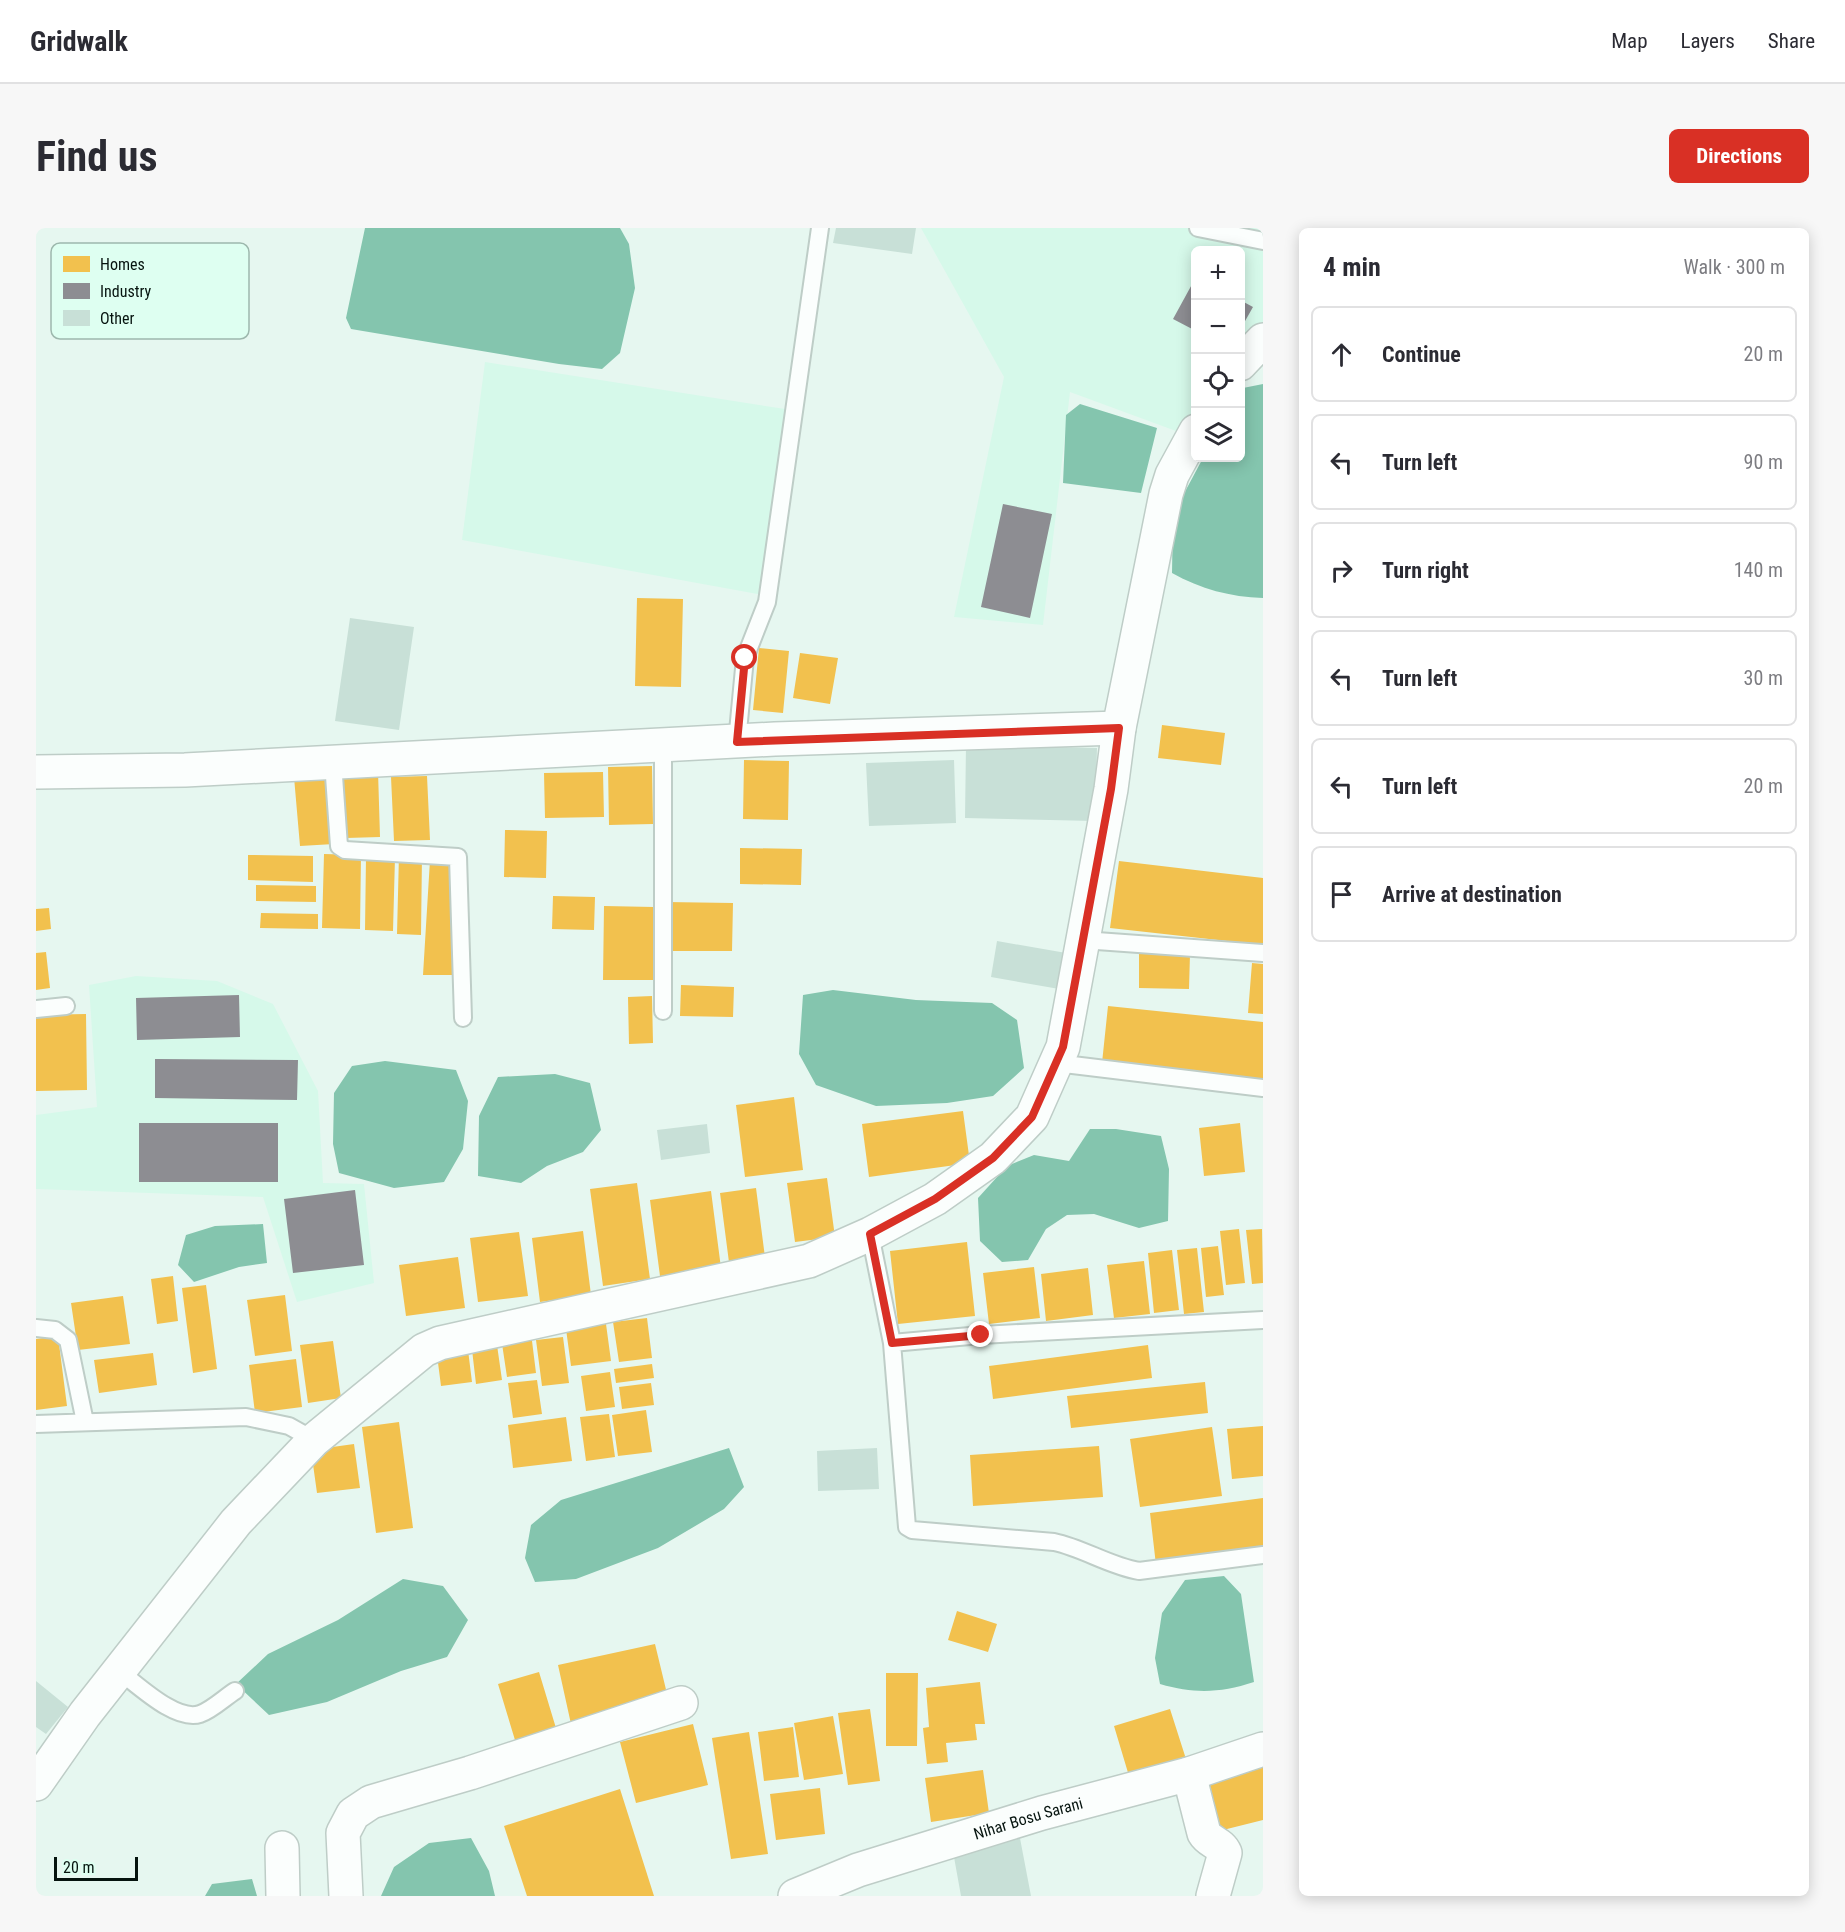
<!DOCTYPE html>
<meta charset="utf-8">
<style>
:root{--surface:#fff;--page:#f7f7f7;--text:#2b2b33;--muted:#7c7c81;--line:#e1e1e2;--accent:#d93025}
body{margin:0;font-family:"Roboto Condensed",sans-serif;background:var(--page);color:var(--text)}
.controls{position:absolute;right:18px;top:18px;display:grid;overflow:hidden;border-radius:9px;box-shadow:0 3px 15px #0003}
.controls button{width:54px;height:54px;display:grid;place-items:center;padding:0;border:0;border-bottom:2px solid var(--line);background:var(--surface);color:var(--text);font:30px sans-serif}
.scale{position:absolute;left:18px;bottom:15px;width:84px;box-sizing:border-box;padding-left:6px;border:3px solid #06140f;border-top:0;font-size:16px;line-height:21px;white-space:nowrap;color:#06140f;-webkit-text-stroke:4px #defff1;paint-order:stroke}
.stop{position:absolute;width:18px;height:18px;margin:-14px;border:4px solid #d93025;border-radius:50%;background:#fff}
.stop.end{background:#d93025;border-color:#fff;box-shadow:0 2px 6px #0008}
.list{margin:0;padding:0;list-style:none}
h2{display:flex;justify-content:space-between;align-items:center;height:78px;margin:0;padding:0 24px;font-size:26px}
h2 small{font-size:20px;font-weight:400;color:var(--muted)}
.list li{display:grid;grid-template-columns:39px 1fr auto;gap:18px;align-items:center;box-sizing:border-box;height:96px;margin:0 12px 12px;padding:0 12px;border:2px solid var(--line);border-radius:9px}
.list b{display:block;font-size:22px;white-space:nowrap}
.list em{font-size:20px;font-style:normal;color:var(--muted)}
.icon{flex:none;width:33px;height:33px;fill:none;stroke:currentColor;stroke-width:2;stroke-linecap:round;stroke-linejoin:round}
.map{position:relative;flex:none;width:1227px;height:1668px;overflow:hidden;border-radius:9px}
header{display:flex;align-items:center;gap:36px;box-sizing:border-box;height:84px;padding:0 30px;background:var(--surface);border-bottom:2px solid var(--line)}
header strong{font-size:28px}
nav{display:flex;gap:33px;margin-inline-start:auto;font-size:21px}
.intro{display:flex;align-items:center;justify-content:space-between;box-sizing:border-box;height:144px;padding:0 36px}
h1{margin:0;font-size:42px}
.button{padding:15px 27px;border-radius:9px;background:var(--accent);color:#fff;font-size:21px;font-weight:700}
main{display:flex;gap:36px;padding:0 36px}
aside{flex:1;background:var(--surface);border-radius:9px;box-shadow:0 3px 15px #0003}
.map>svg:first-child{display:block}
.built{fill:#d6f9ea}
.water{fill:#84c5ae}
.homes{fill:#f2c14e}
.industry{fill:#8d8d92}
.building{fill:#c8e0d7}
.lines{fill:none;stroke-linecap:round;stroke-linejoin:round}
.service-casing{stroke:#becdc7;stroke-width:20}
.minor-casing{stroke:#becdc7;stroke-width:36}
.service{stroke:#fbfefd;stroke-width:16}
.minor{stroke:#fbfefd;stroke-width:33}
.route{stroke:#d93025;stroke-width:8}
.labels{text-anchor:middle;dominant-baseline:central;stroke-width:6;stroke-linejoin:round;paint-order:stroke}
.street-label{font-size:16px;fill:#06140f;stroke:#defff1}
.key{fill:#defff1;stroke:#9db8ad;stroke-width:1.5}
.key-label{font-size:16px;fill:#06140f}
</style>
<header>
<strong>Gridwalk</strong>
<nav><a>Map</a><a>Layers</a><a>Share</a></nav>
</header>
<div class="intro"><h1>Find us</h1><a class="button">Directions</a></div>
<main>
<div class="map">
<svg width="1227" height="1668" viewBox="0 0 1227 1668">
<rect width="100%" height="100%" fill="#e6f7f0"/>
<path class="built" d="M 885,0 L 1227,0 L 1227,126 L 1205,157 L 1204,22 L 1160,22 L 1159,210 L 1034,164 L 1007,397 L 918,389 L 968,149 Z
M 449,134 L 749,181 L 727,367 L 426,312 Z
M 100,748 L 181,753 L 237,776 L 282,863 L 287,955 L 328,956 L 338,1055 L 261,1074 L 227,969 L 0,961 L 0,887 L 61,879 L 53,757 Z"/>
<path class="water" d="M 329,0 L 584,0 L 593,16 L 599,60 L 584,125 L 566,141 L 523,136 L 315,101 L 310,90 Z
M 1227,156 L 1227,370 C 1194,369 1165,361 1136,345 L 1137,286 L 1167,230 L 1204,230 L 1205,165 L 1207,160 Z
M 1044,176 L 1121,200 L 1105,265 L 1027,255 L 1030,187 Z
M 797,762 L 880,772 L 956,775 L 981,792 L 988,840 L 957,868 L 911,875 L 840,878 L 780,857 L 763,826 L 767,767 Z
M 349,833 L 420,842 L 432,873 L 427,921 L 408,954 L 358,960 L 303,945 L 297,916 L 298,865 L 316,838 Z
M 519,846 L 554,855 L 565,902 L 547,924 L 511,938 L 485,955 L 442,948 L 443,888 L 462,849 Z
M 1054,901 L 1080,901 L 1125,908 L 1133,941 L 1132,993 L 1103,1000 L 1058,986 L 1031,987 L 1010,1001 L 992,1032 L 966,1034 L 944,1013 L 942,970 L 971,938 L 998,927 L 1033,933 Z
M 227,996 L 231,1035 L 203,1039 L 158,1054 L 142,1037 L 150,1007 L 179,998 Z
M 693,1220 L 708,1259 L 688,1281 L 622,1320 L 540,1351 L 499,1354 L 489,1330 L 495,1297 L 525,1272 Z
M 1188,1348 L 1205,1366 L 1218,1454 C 1184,1465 1159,1466 1124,1456 L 1119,1430 L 1126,1385 L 1149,1352 Z
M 367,1351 L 407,1358 L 432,1392 L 411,1429 L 365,1443 L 291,1474 L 233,1487 L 200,1456 L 232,1426 L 302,1392 Z
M 435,1610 L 453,1643 L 459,1668 L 345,1668 L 358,1639 L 393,1615 Z
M 216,1651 L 221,1668 L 169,1668 L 176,1656 Z"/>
<path class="homes" d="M 601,370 L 647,371 L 645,459 L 599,458 Z
M 723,420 L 753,423 L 747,485 L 717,482 Z
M 764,425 L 802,430 L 794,476 L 757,470 Z
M 1126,497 L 1189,505 L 1185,537 L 1122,530 Z
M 708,532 L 753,533 L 752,592 L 707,591 Z
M 616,538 L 617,596 L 573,597 L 572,539 Z
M 342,543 L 344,609 L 310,610 L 307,544 Z
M 567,544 L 568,589 L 509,590 L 508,545 Z
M 293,546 L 298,616 L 264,618 L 258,549 Z
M 391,548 L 394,612 L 358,613 L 355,549 Z
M 469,602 L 511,603 L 510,650 L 468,649 Z
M 704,620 L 766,621 L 765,657 L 704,656 Z
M 288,626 L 325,627 L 324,701 L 286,700 Z
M 363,626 L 386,627 L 385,707 L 361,706 Z
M 212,627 L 277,628 L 277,654 L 212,652 Z
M 417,628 L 416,747 L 387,747 L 394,632 Z
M 330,629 L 359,629 L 357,703 L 329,702 Z
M 1083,633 L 1227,650 L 1227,717 L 1074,700 Z
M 220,657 L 280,658 L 280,674 L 220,673 Z
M 517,668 L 559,669 L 558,702 L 516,701 Z
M 630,674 L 697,675 L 696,723 L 630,723 Z
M 568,678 L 618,679 L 617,752 L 567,752 Z
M 13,680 L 15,701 L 0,703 L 0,681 Z
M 225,685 L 282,686 L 282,701 L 224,700 Z
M 10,724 L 14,760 L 0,762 L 0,725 Z
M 1103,726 L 1154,726 L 1153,761 L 1103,760 Z
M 1216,735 L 1227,736 L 1227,786 L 1212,785 Z
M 645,757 L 698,759 L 697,789 L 644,788 Z
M 616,768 L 617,815 L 593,816 L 592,769 Z
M 1072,778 L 1227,794 L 1227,852 L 1066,835 Z
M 50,786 L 51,862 L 0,863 L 0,787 Z
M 758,869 L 767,942 L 709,949 L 700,877 Z
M 927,883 L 934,935 L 833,949 L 826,896 Z
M 1204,895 L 1209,944 L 1168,948 L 1163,900 Z
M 791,950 L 799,1009 L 759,1014 L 751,955 Z
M 601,955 L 614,1051 L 567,1058 L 554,961 Z
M 720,960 L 730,1037 L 694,1042 L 684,965 Z
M 675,963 L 685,1040 L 624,1048 L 614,972 Z
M 1203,1001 L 1209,1055 L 1190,1057 L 1184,1003 Z
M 1226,1001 L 1227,1055 L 1216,1056 L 1210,1002 Z
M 547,1003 L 555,1067 L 504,1074 L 496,1010 Z
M 483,1004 L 492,1068 L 442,1074 L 434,1010 Z
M 931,1014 L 939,1088 L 862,1096 L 854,1023 Z
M 1182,1018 L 1188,1067 L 1170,1069 L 1165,1020 Z
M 1161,1020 L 1168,1084 L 1148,1086 L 1141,1022 Z
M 1136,1022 L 1143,1082 L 1118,1085 L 1112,1025 Z
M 422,1029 L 429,1080 L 370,1088 L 363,1037 Z
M 1108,1033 L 1114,1086 L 1078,1090 L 1071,1037 Z
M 998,1039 L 1004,1090 L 953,1096 L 947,1045 Z
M 1052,1040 L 1057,1087 L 1010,1093 L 1005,1046 Z
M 137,1048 L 142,1093 L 121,1096 L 115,1051 Z
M 170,1057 L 181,1141 L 157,1145 L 146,1060 Z
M 249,1067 L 256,1123 L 219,1128 L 211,1072 Z
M 87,1068 L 94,1116 L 42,1122 L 35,1075 Z
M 611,1090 L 616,1130 L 583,1134 L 577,1094 Z
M 570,1096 L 575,1133 L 535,1138 L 530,1101 Z
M 495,1105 L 500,1145 L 471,1149 L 465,1109 Z
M 22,1108 L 31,1178 L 0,1182 L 0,1111 Z
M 527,1109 L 533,1155 L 506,1158 L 500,1112 Z
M 460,1110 L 466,1152 L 440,1156 L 435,1113 Z
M 297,1113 L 305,1170 L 272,1175 L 264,1117 Z
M 1112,1117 L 1116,1150 L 957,1171 L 953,1138 Z
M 432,1122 L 436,1154 L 405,1158 L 401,1127 Z
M 117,1125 L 121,1157 L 63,1165 L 58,1132 Z
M 260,1131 L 266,1179 L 219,1185 L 213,1137 Z
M 616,1136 L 618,1150 L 580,1155 L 578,1141 Z
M 574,1144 L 579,1179 L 550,1183 L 545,1148 Z
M 501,1152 L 506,1186 L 477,1190 L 472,1155 Z
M 1169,1154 L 1172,1185 L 1035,1200 L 1031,1168 Z
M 615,1155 L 618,1177 L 586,1181 L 583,1159 Z
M 610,1182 L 616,1224 L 582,1228 L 576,1187 Z
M 573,1186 L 579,1229 L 550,1233 L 544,1189 Z
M 530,1189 L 536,1233 L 477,1240 L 472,1197 Z
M 363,1194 L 377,1300 L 340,1305 L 326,1199 Z
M 1227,1198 L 1227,1248 L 1196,1251 L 1191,1201 Z
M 1176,1199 L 1186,1268 L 1104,1279 L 1094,1211 Z
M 318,1216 L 324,1260 L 281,1265 L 275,1222 Z
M 1063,1218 L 1067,1269 L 937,1278 L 934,1227 Z
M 1227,1270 L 1227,1323 L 1120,1337 L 1114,1285 Z
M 921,1383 L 961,1396 L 952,1424 L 912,1412 Z
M 619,1416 L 633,1474 L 535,1496 L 522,1437 Z
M 503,1444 L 523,1510 L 482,1522 L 462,1456 Z
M 850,1445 L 882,1445 L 881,1518 L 850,1518 Z
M 944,1454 L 949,1496 L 939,1496 L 941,1512 L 910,1515 L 912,1534 L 891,1536 L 887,1500 L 893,1499 L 890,1460 Z
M 834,1481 L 844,1553 L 812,1557 L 802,1485 Z
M 1134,1481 L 1150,1531 L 1093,1548 L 1078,1498 Z
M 797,1488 L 807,1546 L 768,1552 L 758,1495 Z
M 657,1496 L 672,1557 L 600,1575 L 584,1514 Z
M 757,1499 L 763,1549 L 728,1553 L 722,1504 Z
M 713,1504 L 732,1626 L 695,1631 L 676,1510 Z
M 1227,1528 L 1227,1592 L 1183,1603 L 1169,1542 Z
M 947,1542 L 953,1585 L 895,1594 L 889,1550 Z
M 784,1560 L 789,1606 L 740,1612 L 734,1566 Z
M 584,1561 L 618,1668 L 491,1668 L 468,1598 Z"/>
<path class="industry" d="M 1160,49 L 1160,103 L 1137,91 Z
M 1204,72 L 1217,79 L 1204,102 Z
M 967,276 L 1016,286 L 994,390 L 945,379 Z
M 203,767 L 204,809 L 101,812 L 100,770 Z
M 119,831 L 262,832 L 261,872 L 119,870 Z
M 103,895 L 242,895 L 242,954 L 103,954 Z
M 319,962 L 328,1037 L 257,1045 L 248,971 Z"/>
<path class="building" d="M 800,0 L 880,0 L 876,26 L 797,15 Z
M 314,390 L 378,399 L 363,502 L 299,493 Z
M 930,517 L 1061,520 L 1059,593 L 929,590 Z
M 918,532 L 920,595 L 833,598 L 830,535 Z
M 961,713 L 1036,726 L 1029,762 L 955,749 Z
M 671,896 L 674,925 L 625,932 L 621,902 Z
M 841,1220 L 843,1261 L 782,1263 L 781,1223 Z
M 0,1453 L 32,1479 L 10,1506 L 0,1499 Z
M 983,1605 L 995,1668 L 925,1668 L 916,1618 Z"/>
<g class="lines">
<g class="service-casing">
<path id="service" d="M 1162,0 L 1227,13
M 701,514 L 709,430 L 731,374 L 784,0
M 627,517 L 627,783
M 297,534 L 303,618 L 309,622 L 422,629 L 427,790
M 1047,712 L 1227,725
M 0,781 L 30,778
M 1020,835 L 1227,860
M 834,1006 L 856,1115 L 871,1299 L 876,1302 L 1018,1314 C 1047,1320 1073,1338 1103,1343 L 1227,1327
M 0,1100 L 19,1102 L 32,1112 L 49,1194
M 856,1115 L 945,1107 L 1227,1092
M 0,1196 L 210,1189 L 253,1198 L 278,1212
M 83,1443 C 102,1457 140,1494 164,1486 C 176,1482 188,1470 199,1463"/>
</g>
<g class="minor-casing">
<g id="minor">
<path d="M 1204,136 L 1227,112"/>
<path d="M 0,544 L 149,542 L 739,511 L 1083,500"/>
<path d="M 1153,1546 L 1168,1605 C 1173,1614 1185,1615 1189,1625 L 1177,1668"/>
<path d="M 0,1556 L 49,1486 L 200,1294 L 278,1212 L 388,1122 L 404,1115 L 773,1033 L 834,1006 L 899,971 L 957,930 L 996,889 L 1027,819 L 1075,561 L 1083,500 L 1130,266 L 1136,247 L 1160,203"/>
<path d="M 246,1620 L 247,1668"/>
<path d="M 310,1668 L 307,1605 L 317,1586 L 335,1574 L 434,1545 L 645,1475"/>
<path id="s1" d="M 759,1668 L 822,1642 L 1006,1585 L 1153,1546 L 1227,1521"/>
</g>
</g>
<use href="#service" class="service"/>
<use href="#minor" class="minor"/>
</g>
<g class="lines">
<path class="route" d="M 709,430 L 701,514 L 1083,500 L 1075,561 L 1027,819 L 996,889 L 957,930 L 899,971 L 834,1006 L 856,1115 L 945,1107"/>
</g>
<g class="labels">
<g class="street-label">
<text stroke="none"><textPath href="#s1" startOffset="246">Nihar Bosu Sarani</textPath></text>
</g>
</g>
<rect x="15" y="15" width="198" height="96" rx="9" class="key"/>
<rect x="27" y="28" width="27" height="16" fill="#f2c14e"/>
<rect x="27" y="55" width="27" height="16" fill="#8d8d92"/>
<rect x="27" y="82" width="27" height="16" fill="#c8e0d7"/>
<g class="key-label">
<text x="64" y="42">Homes</text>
<text x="64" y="69">Industry</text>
<text x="64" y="96">Other</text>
</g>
</svg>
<div class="controls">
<button>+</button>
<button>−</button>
<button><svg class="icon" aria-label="locate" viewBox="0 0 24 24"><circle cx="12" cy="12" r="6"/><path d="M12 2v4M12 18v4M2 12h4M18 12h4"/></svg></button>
<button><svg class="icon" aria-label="layers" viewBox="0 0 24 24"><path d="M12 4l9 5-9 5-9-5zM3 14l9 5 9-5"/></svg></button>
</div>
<div class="scale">20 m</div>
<div class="stop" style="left:709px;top:430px"></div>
<div class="stop end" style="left:945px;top:1107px"></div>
</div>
<aside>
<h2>4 min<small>Walk · 300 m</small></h2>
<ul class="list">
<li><svg class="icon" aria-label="ahead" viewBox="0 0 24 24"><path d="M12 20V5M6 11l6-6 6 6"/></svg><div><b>Continue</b></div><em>20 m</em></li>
<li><svg class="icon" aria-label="left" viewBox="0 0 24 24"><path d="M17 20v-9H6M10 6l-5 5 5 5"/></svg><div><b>Turn left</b></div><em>90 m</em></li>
<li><svg class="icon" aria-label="right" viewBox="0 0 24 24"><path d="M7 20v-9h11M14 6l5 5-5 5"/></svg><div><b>Turn right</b></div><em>140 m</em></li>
<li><svg class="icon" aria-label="left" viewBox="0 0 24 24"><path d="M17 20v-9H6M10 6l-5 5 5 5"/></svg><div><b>Turn left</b></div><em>30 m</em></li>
<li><svg class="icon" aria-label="left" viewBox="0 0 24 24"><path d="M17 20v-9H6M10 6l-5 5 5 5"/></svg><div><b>Turn left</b></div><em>20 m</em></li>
<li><svg class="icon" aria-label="arrive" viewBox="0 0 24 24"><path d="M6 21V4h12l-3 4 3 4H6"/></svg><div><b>Arrive at destination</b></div></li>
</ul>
</aside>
</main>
